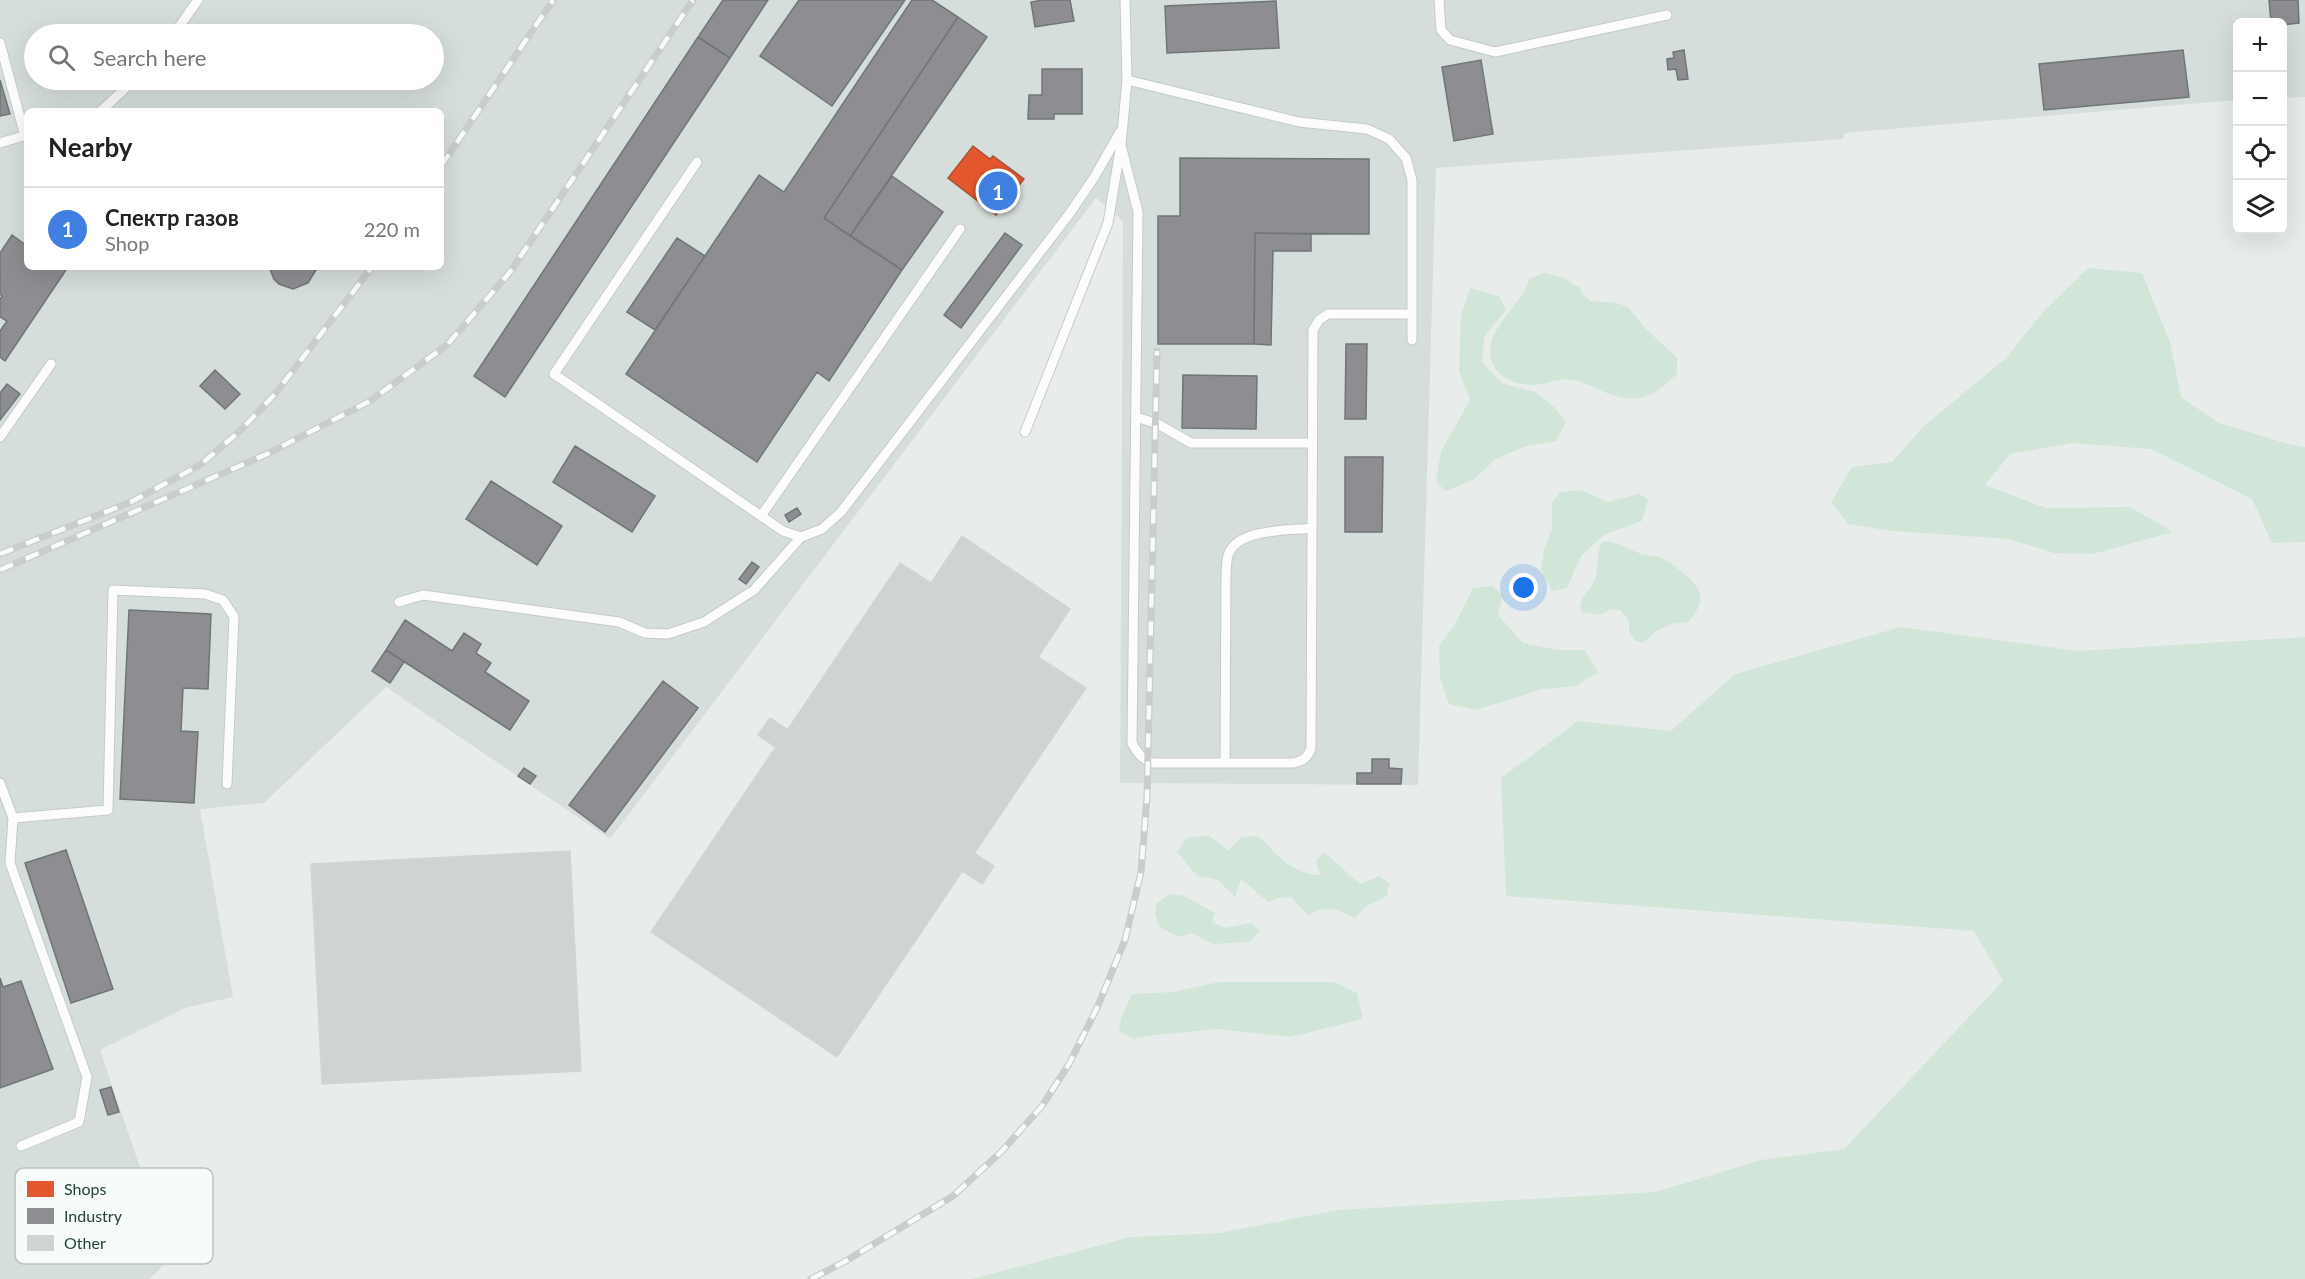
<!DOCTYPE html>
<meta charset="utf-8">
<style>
:root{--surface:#fff;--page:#f2f2f2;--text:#222;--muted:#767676;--line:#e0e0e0;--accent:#2563eb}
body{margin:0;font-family:Lato,sans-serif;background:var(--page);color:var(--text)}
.controls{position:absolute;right:18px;top:18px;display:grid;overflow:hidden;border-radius:9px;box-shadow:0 6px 24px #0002}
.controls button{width:54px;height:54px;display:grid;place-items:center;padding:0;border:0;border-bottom:2px solid var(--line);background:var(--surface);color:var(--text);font:30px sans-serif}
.you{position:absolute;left:1524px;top:588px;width:21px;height:21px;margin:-15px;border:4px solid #fff;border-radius:50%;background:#1a73e8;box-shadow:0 0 0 9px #1a73e833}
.badge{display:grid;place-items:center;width:39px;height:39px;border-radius:50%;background:var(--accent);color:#fff;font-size:20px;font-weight:700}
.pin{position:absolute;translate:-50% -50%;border:3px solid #fff;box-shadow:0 2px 6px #0006}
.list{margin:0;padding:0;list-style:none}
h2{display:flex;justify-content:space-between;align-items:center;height:78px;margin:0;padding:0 24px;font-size:26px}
h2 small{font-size:20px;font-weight:400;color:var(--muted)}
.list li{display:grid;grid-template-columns:39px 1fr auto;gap:18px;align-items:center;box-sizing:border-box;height:84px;padding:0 24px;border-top:2px solid var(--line)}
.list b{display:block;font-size:22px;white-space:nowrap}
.list p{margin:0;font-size:20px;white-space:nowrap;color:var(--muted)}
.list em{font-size:20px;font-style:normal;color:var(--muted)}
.icon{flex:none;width:33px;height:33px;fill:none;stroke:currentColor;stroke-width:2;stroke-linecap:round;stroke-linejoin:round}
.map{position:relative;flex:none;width:2305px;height:1279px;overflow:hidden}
.search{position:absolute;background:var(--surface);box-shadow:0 6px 24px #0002;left:24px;top:24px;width:420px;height:66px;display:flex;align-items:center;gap:15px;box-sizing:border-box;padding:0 21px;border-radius:33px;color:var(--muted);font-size:22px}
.panel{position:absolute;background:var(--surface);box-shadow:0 6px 24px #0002;left:24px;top:108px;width:420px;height:162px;border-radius:9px}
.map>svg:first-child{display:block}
.built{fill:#d6dedb;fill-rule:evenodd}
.green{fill:#d1e6d8}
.shops{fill:#e4572e;stroke:#aa5132;stroke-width:1.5}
.industry{fill:#8d8d92;stroke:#6e7678;stroke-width:1.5}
.building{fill:#cfd4d2;stroke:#d1d6d4;stroke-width:1.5}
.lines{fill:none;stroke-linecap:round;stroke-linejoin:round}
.service-casing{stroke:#c5cac8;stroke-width:11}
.service{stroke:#fcfcfc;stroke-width:9}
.rail-casing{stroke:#c9cdcc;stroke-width:7}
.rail{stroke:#f7fbf9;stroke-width:4.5;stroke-dasharray:14;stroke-linecap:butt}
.key{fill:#f7fbf9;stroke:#b8c4c0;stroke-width:1.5}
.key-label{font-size:16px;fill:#24423a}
</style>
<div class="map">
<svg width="2305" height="1279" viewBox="0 0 2305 1279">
<rect width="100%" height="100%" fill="#e8edeb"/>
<path class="built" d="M 0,0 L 2305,0 L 2305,97 L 2283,98 L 2282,22 L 2238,22 L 2237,100 L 1844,133 L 1843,139 L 1436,168 L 1418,785 L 1120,783 L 1123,221 L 1096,198 L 610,839 L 386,687 L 264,803 L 200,809 L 233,997 L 185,1008 L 100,1050 L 171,1258 L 149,1279 L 0,1279 ZM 34,34 L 434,34 L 434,80 L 34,80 ZM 27,111 L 441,111 L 441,267 L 27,267 Z"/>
<path class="green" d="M 2088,268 L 2142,273 L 2170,342 L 2181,397 L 2219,423 L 2285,443 L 2305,447 L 2305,542 L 2272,543 L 2252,499 L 2151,449 L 2072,443 L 2010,454 L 1985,485 L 2046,508 L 2130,507 L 2173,532 L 2093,554 L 2054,553 L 2009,539 L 1892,531 L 1848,524 L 1831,502 L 1852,467 L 1892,462 L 1924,426 L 2006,358 L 2042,313 Z
M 1545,273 L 1562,277 L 1580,288 L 1584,296 L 1591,301 L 1617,303 L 1628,307 L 1645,328 L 1677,358 L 1677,374 C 1666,384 1655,396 1639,398 C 1614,401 1596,386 1574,380 C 1559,377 1548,385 1533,385 C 1515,385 1495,377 1491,358 C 1485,328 1521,307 1530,278 Z
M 1470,288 L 1499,296 L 1506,310 L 1484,337 L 1482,362 L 1502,383 L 1537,393 L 1555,408 L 1566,422 L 1556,441 L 1526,446 L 1496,459 L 1473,480 L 1445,491 L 1436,481 L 1441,451 L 1470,400 L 1459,371 L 1461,316 Z
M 1582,490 L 1607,502 L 1639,494 L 1648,499 L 1642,521 L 1605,534 L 1581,556 L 1567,588 L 1552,591 L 1541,569 L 1544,550 L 1552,529 L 1552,503 L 1560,492 Z
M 1608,541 C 1620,543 1628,549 1639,553 C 1646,556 1655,555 1662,558 C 1669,561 1676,567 1682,572 C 1703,588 1707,601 1688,622 L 1671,624 L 1656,631 L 1643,643 L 1635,641 L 1629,631 L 1629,620 L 1620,610 L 1611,609 L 1600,615 L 1583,612 L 1580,608 C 1582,593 1589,593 1594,582 C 1600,569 1595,556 1601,543 Z
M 1492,586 L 1503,595 L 1498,615 L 1523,643 L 1558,650 L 1585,650 L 1598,672 L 1576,686 L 1543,689 L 1476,710 L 1449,704 L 1440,678 L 1439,646 L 1454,626 L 1473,588 Z
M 1901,627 L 2078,651 L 2305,637 L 2305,1279 L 972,1279 L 1131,1237 L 1220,1233 L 1337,1210 L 1656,1192 L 1761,1160 L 1844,1149 L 2003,981 L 1974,931 L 1506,896 L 1501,778 L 1578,721 L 1671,731 L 1735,674 Z
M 1208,835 L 1228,850 L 1242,837 L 1259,836 C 1276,854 1293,875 1320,875 L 1316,861 L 1324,852 L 1360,884 L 1379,876 L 1389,883 L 1387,896 L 1365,907 L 1355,918 C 1336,909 1328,905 1308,915 L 1291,897 L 1279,898 L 1268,902 L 1241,879 L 1235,897 L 1218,880 L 1197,876 L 1177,852 L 1187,838 Z
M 1169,894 L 1182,895 L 1215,913 L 1212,922 L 1225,928 L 1251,923 L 1260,931 L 1250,942 L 1212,944 L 1192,933 L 1178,937 L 1160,927 L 1155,915 L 1157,903 Z
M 1219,982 L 1334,982 L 1357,993 L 1363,1019 L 1290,1037 L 1218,1029 L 1156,1035 L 1133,1039 L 1119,1031 L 1121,1018 L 1132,994 L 1173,992 Z"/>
<path class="shops" d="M 973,146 L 990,159 L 993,156 L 1024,179 L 996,215 L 948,178 Z"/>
<path class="industry" d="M 723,0 L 768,0 L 730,58 L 698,37 Z
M 799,0 L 905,0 L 832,106 L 760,56 Z
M 912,0 L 932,0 L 958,17 L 824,218 L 902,270 L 829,381 L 817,372 L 757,462 L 626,374 L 759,175 L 784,192 Z
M 1043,0 L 1070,0 L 1074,21 L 1035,27 L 1031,2 Z
M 2269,0 L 2298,0 L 2299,23 L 2282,25 L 2282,22 L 2271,22 Z
M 1276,1 L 1279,48 L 1167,53 L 1165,6 Z
M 958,17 L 987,37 L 850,236 L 824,218 Z
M 698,37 L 730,58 L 505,397 L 474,376 Z
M 1684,50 L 1688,79 L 1678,80 L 1676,69 L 1668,70 L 1667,59 L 1674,58 L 1673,52 Z
M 2183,50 L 2189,97 L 2044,110 L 2039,64 Z
M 1481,60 L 1493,134 L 1454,141 L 1442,67 Z
M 1042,69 L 1082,69 L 1082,114 L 1054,114 L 1054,119 L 1028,119 L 1029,95 L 1042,95 Z
M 0,80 L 10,114 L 0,116 Z
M 1180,158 L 1369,159 L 1369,234 L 1255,233 L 1254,344 L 1158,344 L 1158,216 L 1180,216 Z
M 892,176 L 943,212 L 902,270 L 850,236 Z
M 1005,233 L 1022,245 L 961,328 L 944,315 Z
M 1255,233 L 1311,234 L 1311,251 L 1273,251 L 1271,345 L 1254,344 Z
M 12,235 L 27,246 L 27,267 L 68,267 L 5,361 L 0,357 L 0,331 L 7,321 L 0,317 L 0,299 L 2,296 L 0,294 L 0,253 Z
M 677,238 L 705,256 L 655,330 L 627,312 Z
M 269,267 L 316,267 L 316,270 L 308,283 L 293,289 L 279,284 L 274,279 Z
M 1346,344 L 1367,344 L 1366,419 L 1345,419 Z
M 215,370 L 240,394 L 225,409 L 200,386 Z
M 1183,375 L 1257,376 L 1256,429 L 1182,428 Z
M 7,384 L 20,394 L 0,420 L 0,393 Z
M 575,446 L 655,496 L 632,532 L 553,482 Z
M 1345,457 L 1383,457 L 1382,532 L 1345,532 Z
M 491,481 L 562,526 L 537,565 L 466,519 Z
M 797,508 L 801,514 L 789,522 L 785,515 Z
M 752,562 L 759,567 L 746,584 L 739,579 Z
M 129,610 L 211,614 L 208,689 L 183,688 L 181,731 L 198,732 L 194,803 L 120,799 Z
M 405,620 L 452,651 L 464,633 L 481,644 L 476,653 L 491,663 L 485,672 L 529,701 L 510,730 L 386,650 Z
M 386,650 L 404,662 L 390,683 L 372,671 Z
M 663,681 L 698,708 L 605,832 L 569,805 Z
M 1372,759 L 1389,759 L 1389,768 L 1402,769 L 1401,784 L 1357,784 L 1357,773 L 1372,773 Z
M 524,768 L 536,776 L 530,784 L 518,776 Z
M 66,850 L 113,989 L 71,1003 L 25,863 Z
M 0,978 L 3,987 L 21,981 L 53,1069 L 0,1088 Z
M 111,1087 L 119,1112 L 108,1115 L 100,1090 Z"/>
<path class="building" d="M 962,536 L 1070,609 L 1038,657 L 1086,688 L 837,1057 L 651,932 L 900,563 L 931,583 Z
M 770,718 L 787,729 L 775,747 L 758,735 Z
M 570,851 L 581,1071 L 322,1084 L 311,864 Z
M 974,853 L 994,866 L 982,884 L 962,871 Z"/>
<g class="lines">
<g class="service-casing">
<path id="service" d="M 1125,0 L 1127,80 L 1299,122 L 1367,129 L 1389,139 L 1406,158 L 1412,180 L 1412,340
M 1439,0 L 1441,30 L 1450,40 L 1495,52 L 1667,15
M 174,34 L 198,0
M 0,43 L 25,136
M 1127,80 L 1121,145 L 1138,212 L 1132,743 C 1137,753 1142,759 1153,763 L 1293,763 C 1303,761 1307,758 1311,749 L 1313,330 L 1319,320 L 1328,314 L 1412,314
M 101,111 L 134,80
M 0,143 L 27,135
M 697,162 L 554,374 L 783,531 L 801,537 L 822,529 L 841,512 L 1070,213 L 1095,176 L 1120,132
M 1136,417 L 1158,424 L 1191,443 L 1312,443
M 1025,432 L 1108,223 L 1120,150
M 0,437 L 51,364
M 761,516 L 960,229
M 399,602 L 423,595 L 619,622 L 645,633 L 668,634 L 704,622 L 754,590 L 801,537
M 1225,763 L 1226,573 C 1227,567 1226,559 1229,553 C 1239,528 1289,531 1312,528
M 0,783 L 13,818 L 108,810 L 113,590 L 205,594 L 223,600 L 234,617 L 227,784
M 13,818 L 10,863 L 87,1077 L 79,1122 L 21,1146"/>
</g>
<use href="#service" class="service"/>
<g class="rail-casing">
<path id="rail" d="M 441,166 L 553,0
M 0,554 L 131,502 L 200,465 L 240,431 L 275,394 L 372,267
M 0,570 L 267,454 L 370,401 L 447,345 L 510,272 L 693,0
M 811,1279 L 844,1262 L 953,1196 L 1002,1151 L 1042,1106 L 1069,1064 L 1097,1008 L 1125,940 L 1141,872 L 1147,798 L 1157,351"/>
</g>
<use href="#rail" class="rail"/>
</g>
<rect x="15" y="1168" width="198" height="96" rx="9" class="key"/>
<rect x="27" y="1181" width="27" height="16" fill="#e4572e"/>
<rect x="27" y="1208" width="27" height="16" fill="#8d8d92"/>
<rect x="27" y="1235" width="27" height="16" fill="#cfd4d2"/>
<g class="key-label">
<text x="64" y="1195">Shops</text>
<text x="64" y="1222">Industry</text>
<text x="64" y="1249">Other</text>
</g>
</svg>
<div class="controls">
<button>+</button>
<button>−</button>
<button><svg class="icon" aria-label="locate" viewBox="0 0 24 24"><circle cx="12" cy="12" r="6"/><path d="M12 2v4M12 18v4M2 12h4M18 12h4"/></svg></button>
<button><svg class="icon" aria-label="layers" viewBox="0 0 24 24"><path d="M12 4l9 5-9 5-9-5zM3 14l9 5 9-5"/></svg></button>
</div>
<div class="you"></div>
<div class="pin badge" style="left:998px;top:191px;background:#3f7fe0">1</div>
<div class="search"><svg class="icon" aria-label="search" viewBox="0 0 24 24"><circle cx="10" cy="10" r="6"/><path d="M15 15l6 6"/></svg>Search here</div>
<section class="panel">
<h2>Nearby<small></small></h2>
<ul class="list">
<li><span class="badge" style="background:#3f7fe0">1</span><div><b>Спектр газов</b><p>Shop</p></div><em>220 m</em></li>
</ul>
</section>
</div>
